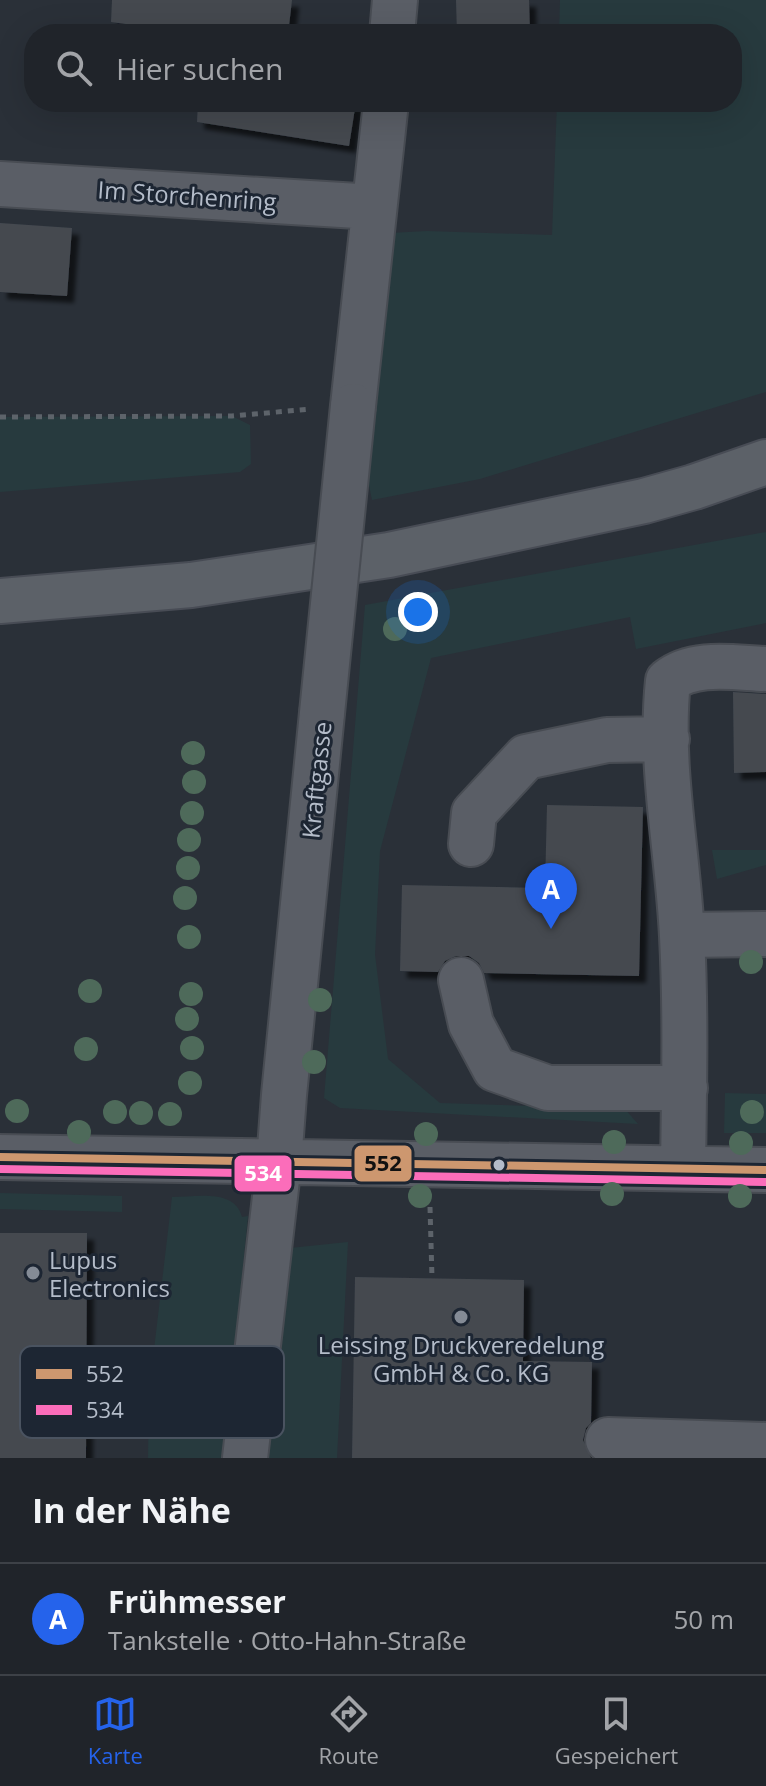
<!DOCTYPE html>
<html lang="de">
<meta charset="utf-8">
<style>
:root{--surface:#20242a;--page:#282c32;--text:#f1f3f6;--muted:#a2a4a8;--line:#3d4147;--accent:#2563eb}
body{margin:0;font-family:"Open Sans",sans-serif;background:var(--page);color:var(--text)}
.you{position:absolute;left:418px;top:612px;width:28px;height:28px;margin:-20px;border:6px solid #fff;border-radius:50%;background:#1a73e8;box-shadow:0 0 0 12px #1a73e833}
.badge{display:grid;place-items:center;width:52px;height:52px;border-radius:50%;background:var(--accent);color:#fff;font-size:26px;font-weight:700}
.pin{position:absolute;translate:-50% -66px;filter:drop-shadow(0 2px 4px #0008)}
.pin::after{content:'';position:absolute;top:42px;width:28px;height:24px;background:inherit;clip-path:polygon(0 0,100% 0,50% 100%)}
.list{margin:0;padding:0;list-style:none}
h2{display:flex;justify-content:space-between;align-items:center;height:104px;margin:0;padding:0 32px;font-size:34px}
h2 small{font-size:26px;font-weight:400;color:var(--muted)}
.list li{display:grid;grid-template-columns:52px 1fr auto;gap:24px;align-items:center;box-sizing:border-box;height:112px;padding:0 32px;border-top:2px solid var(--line)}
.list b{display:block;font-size:30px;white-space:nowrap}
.list p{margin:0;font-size:26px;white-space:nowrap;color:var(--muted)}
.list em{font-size:26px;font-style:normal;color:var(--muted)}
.icon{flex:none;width:44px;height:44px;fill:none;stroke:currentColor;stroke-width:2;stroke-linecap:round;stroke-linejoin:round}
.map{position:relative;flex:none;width:766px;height:1458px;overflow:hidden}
.search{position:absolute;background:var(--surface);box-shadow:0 8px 32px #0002;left:24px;right:24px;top:24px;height:88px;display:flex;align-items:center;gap:20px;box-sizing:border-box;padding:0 28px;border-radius:32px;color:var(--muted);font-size:30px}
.sheet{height:216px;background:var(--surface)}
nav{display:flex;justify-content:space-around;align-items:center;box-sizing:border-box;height:112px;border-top:2px solid var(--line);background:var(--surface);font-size:22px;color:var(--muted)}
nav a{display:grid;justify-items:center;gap:4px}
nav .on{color:var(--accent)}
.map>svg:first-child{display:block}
.green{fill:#273a3e}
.building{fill:#444950;filter:url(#shadow)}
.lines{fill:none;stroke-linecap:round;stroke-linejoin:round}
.minor-casing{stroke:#484c53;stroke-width:48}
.major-casing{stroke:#484c55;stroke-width:48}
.path{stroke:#5d636a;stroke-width:5;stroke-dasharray:6 6;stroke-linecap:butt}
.minor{stroke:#5a5e66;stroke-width:44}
.major{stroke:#5c6168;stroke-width:44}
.minor-bridge-casing{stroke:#484c53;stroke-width:48;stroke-linecap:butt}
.minor-bridge{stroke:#5a5e66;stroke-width:44}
.bus-1-casing{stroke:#1d2633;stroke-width:14}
.bus-2-casing{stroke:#1d2633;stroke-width:14}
.bus-1{stroke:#cd976f;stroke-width:8}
.bus-2{stroke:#fb6dba;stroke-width:8}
.tree{fill:#4e6a5a}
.bus-dot{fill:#b4bcc9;stroke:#1d2633;stroke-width:3}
.poi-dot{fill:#848b96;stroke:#1d2633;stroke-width:3}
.labels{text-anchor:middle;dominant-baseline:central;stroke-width:6;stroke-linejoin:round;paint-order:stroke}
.street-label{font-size:24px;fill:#b4bcc9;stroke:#1d2633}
.poi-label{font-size:24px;fill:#b4bcc9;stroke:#1d2633;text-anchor:start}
.key{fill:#1d2633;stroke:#4a5360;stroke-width:2}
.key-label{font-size:22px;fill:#b4bcc9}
.line-badge{stroke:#1d2633;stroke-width:3}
.badge-label{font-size:22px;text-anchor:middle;font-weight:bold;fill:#fff}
.pale-badge-label{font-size:22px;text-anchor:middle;font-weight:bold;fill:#111}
</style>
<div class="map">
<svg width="766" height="1458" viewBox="0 0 766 1458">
<defs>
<filter id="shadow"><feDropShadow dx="7" dy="7" stdDeviation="2" flood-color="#0009"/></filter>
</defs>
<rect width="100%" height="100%" fill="#2a3038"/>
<path class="green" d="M 560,0 L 766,0 L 766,392 L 480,479 L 372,500 L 353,406 L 371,234 L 427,231 L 552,235 L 557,102 L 732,102 L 732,34 L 559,34 Z
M 232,416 L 250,425 L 251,464 L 240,472 L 0,492 L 0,417 Z
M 766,532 L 766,623 L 636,649 L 630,617 L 431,658 L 380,851 L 375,955 L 388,1059 L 440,1103 L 625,1109 L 638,1124 L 340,1108 L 324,1098 L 365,605 Z
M 712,850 L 766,850 L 766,865 L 717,879 Z
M 725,1093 L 766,1094 L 766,1133 L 724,1133 Z
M 0,1193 L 122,1196 L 122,1212 L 0,1209 Z
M 172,1197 C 195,1197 235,1188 242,1217 L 248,1216 L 224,1458 L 148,1458 L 149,1392 Z
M 348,1242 L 337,1458 L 265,1458 L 290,1248 Z"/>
<path class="building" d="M 112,0 L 292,0 L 288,34 L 199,34 L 111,22 Z
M 456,0 L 529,0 L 530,34 L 457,34 Z
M 198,102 L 356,102 L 349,146 L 197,122 Z
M 0,223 L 72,228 L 67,296 L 0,292 Z
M 733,692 L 766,694 L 766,772 L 734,773 Z
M 547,805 L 643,807 L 639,976 L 484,973 L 479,963 L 469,956 L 456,956 L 445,961 L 438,972 L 400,971 L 402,885 L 545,888 Z
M 0,1233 L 87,1233 L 86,1458 L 0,1458 Z
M 355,1277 L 524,1280 L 523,1361 L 592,1362 L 591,1423 L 586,1428 L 583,1440 L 591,1458 L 352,1458 Z"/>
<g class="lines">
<g class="minor-casing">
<path id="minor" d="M 392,34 L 395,0
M 0,184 L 374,207
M 353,406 L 386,102
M 471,844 L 474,813 L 526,757 L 607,740 L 667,739
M 682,935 L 766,934
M 461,980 L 471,1024 L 495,1069 L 548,1088 L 685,1088
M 0,1157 L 766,1170
M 683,1168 C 684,1091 686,1014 682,936 C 678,852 659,765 668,681 C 694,660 735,668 766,669
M 608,1440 L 766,1445
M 245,1458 L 279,1162 L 284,1095 L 322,713"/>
</g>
<g class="major-casing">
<path id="major" d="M 0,601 L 191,585 L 389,555 L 644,501 L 694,487 L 766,462"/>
</g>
<path class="path" d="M 0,417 L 232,416 L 311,409
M 430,1207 L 432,1278"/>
<use href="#minor" class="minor"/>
<use href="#major" class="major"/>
<g class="minor-bridge-casing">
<path id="minor-bridge" d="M 322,713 L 353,406"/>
</g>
<use href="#minor-bridge" class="minor-bridge"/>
<g class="bus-1-casing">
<path id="bus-1" d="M 0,1157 L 766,1170"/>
</g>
<g class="bus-2-casing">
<path id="bus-2" d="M 0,1169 L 766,1182"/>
</g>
<use href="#bus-1" class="bus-1"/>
<use href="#bus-2" class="bus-2"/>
</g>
<g class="tree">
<circle cx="395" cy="629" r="12"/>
<circle cx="193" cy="753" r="12"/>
<circle cx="194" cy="782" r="12"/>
<circle cx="192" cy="813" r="12"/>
<circle cx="189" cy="840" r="12"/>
<circle cx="188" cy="868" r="12"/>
<circle cx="185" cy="898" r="12"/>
<circle cx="189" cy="937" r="12"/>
<circle cx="751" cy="962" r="12"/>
<circle cx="90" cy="991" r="12"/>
<circle cx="191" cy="994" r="12"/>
<circle cx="320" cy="1000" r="12"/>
<circle cx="187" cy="1019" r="12"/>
<circle cx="192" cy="1048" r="12"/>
<circle cx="86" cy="1049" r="12"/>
<circle cx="314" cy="1062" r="12"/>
<circle cx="190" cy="1083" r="12"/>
<circle cx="17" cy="1111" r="12"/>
<circle cx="115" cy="1112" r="12"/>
<circle cx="752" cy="1112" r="12"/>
<circle cx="141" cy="1113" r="12"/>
<circle cx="170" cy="1114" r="12"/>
<circle cx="79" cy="1132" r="12"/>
<circle cx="426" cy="1134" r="12"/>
<circle cx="614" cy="1142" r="12"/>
<circle cx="741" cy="1143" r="12"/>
<circle cx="612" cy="1194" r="12"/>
<circle cx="420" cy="1196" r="12"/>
<circle cx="740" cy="1196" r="12"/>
</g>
<circle class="bus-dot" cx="499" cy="1165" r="7"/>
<g class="poi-dot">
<circle cx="33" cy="1273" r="8"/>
<circle cx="461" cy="1317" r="8"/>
</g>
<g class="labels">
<g class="street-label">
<text transform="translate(187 195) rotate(4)">Im Storchenring</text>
<text transform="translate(316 780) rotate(-84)">Kraftgasse</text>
</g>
<g class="poi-label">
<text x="49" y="1259">Lupus<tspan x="49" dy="28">Electronics</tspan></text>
<text x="461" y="1344" text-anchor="middle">Leissing Druckveredelung<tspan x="461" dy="28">GmbH &amp; Co. KG</tspan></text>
</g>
</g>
<rect x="20" y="1346" width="264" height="92" rx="12" class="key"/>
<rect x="36" y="1369" width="36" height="10" fill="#cd976f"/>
<rect x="36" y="1405" width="36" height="10" fill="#fb6dba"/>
<g class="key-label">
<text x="86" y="1382">552</text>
<text x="86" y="1418">534</text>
</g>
<g class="line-badge">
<rect x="353" y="1144" width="60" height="39" rx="8" fill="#cd976f"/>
<rect x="233" y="1154" width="60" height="39" rx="8" fill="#fb6dba"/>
</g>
<g class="badge-label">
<text x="263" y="1181">534</text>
</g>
<g class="pale-badge-label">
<text x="383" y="1171">552</text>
</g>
</svg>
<div class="you"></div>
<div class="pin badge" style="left:551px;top:929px">A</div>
<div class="search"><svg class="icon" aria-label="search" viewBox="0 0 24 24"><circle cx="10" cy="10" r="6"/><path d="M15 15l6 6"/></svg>Hier suchen</div>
</div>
<section class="sheet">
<h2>In der Nähe<small></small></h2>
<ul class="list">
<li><span class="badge">A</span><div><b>Frühmesser</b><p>Tankstelle · Otto-Hahn-Straße</p></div><em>50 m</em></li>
</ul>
</section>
<nav>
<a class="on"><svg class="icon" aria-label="map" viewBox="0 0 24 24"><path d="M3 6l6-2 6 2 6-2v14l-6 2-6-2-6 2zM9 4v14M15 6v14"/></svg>Karte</a>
<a><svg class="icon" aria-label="directions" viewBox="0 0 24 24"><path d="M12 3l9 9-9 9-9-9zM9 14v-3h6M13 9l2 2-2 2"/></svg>Route</a>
<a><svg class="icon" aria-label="saved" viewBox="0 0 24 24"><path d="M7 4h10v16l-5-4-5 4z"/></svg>Gespeichert</a>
</nav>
